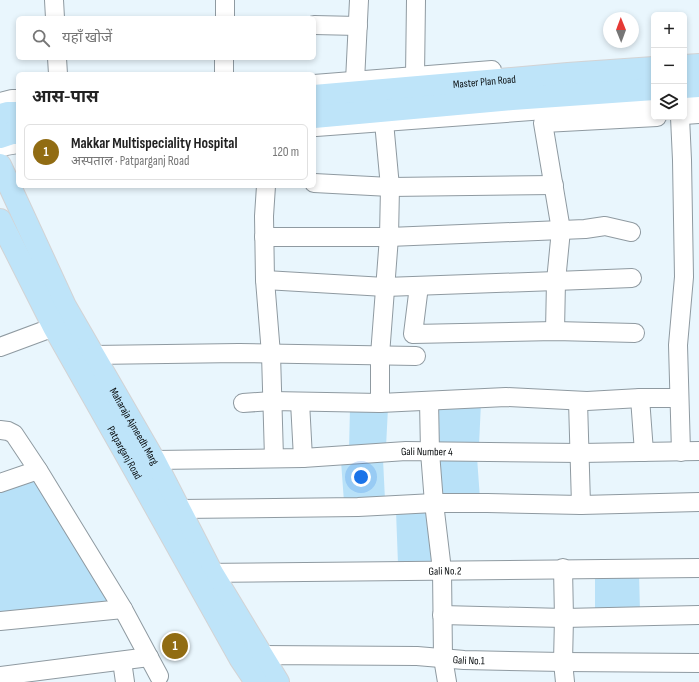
<!DOCTYPE html>
<html lang="hi">
<meta charset="utf-8">
<style>
:root{--surface:#fff;--page:#f2f2f2;--text:#222;--muted:#767676;--line:#e0e0e0;--accent:#916c13}
body{margin:0;font-family:"Sofia Sans Condensed","Noto Sans Devanagari",sans-serif;background:var(--page);color:var(--text)}
.controls{position:absolute;right:12px;top:12px;display:grid;overflow:hidden;border-radius:6px;box-shadow:0 2px 6px #0003}
.controls button{width:36px;height:36px;display:grid;place-items:center;padding:0;border:0;border-bottom:1px solid var(--line);background:var(--surface);color:var(--text);font:20px sans-serif}
.compass{position:absolute;left:603px;top:12px;width:36px;height:36px;border-radius:50%;background:var(--surface);box-shadow:0 2px 6px #0003;rotate:359deg}
.you{position:absolute;left:361px;top:477px;width:14px;height:14px;margin:-10px;border:3px solid #fff;border-radius:50%;background:#1a73e8;box-shadow:0 0 0 6px #1a73e833}
.badge{display:grid;place-items:center;width:26px;height:26px;border-radius:50%;background:var(--accent);color:#fff;font-size:13px;font-weight:700}
.pin{position:absolute;translate:-50% -50%;border:2px solid #fff;box-shadow:0 1px 4px #0006}
.list{margin:0;padding:0;list-style:none}
h2{display:flex;justify-content:space-between;align-items:center;height:52px;margin:0;padding:0 16px;font-size:17px}
h2 small{font-size:13px;font-weight:400;color:var(--muted)}
.list li{display:grid;grid-template-columns:26px 1fr auto;gap:12px;align-items:center;box-sizing:border-box;height:56px;margin:0 8px 8px;padding:0 8px;border:1px solid var(--line);border-radius:6px}
.list b{display:block;font-size:15px;white-space:nowrap}
.list p{margin:0;font-size:13px;white-space:nowrap;color:var(--muted)}
.list em{font-size:13px;font-style:normal;color:var(--muted)}
.icon{flex:none;width:22px;height:22px;fill:none;stroke:currentColor;stroke-width:2;stroke-linecap:round;stroke-linejoin:round}
.map{position:relative;flex:none;width:699px;height:682px;overflow:hidden}
.search{position:absolute;background:var(--surface);box-shadow:0 2px 6px #0003;left:16px;top:16px;width:300px;height:44px;display:flex;align-items:center;gap:10px;box-sizing:border-box;padding:0 14px;border-radius:6px;color:var(--muted);font-size:15px}
.panel{position:absolute;background:var(--surface);box-shadow:0 2px 6px #0003;left:16px;top:72px;width:300px;height:116px;border-radius:6px}
.map>svg:first-child{display:block}
.green{fill:#b8e1f8}
.lines{fill:none;stroke-linecap:round;stroke-linejoin:round}
.minor-casing{stroke:#8f9aa1;stroke-width:20}
.major-casing{stroke:#d3d3d4;stroke-width:24}
.minor{stroke:#fff;stroke-width:18}
.major{stroke:#bee4f9;stroke-width:22}
.labels{text-anchor:middle;dominant-baseline:central;stroke-width:4;stroke-linejoin:round;paint-order:stroke}
.street-label{font-size:11px;fill:#090d0f;stroke:#fff}
</style>
<div class="map">
<svg width="699" height="682" viewBox="0 0 699 682">
<rect width="100%" height="100%" fill="#e9f6fd"/>
<path class="green" d="M 481,403 L 479,445 L 437,445 L 438,405 Z
M 350,408 L 388,408 L 386,447 L 349,450 Z
M 436,455 L 477,457 L 480,499 L 436,499 Z
M 383,459 L 385,500 L 344,502 L 341,461 Z
M 43,473 L 115,601 L 0,615 L 0,486 Z
M 396,511 L 432,512 L 433,564 L 398,564 Z
M 639,572 L 640,612 L 595,612 L 595,573 Z"/>
<g class="lines">
<g class="minor-casing">
<g id="minor">
<path d="M 54,0 L 55,18"/>
<path d="M 225,18 L 225,0"/>
<path d="M 314,25 L 358,26"/>
<path d="M 57,58 L 58,74"/>
<path d="M 224,74 L 224,58"/>
<path d="M 415,76 L 416,0"/>
<path d="M 355,81 L 359,0"/>
<path d="M 314,84 L 492,70"/>
<path d="M 684,100 L 699,99"/>
<path d="M 0,102 L 12,99 L 18,99"/>
<path d="M 684,115 L 699,114"/>
<path d="M 680,117 L 682,160 L 684,277 L 678,345 L 681,452"/>
<path d="M 543,123 L 561,230 L 556,281 L 555,331"/>
<path d="M 544,123 L 657,117"/>
<path d="M 316,127 L 654,102"/>
<path d="M 0,147 L 18,144"/>
<path d="M 314,183 L 390,187 L 554,185"/>
<path d="M 266,186 L 264,216 L 265,280 L 271,354 L 274,458"/>
<path d="M 264,237 L 389,237 L 585,229 L 605,226 L 631,232"/>
<path d="M 265,280 L 385,287 L 556,281 L 632,278"/>
<path d="M 419,286 L 413,334 L 555,331 L 635,333"/>
<path d="M 0,347 L 54,327 L 66,320"/>
<path d="M 93,355 L 239,353 L 416,356"/>
<path d="M 640,398 L 644,452"/>
<path d="M 429,401 L 430,452 L 434,503 L 442,570 L 443,658 L 447,682"/>
<path d="M 578,401 L 581,505"/>
<path d="M 300,402 L 303,458"/>
<path d="M 243,403 L 272,401 L 380,403 L 506,397 L 587,401 L 640,398 L 679,398"/>
<path d="M 380,403 L 380,355 L 389,237 L 390,187 L 384,122"/>
<path d="M 0,430 L 8,431 L 14,434 L 38,470 L 123,609 L 159,676"/>
<path id="s1" d="M 154,460 L 303,458 L 406,451 L 580,453 L 699,451"/>
<path d="M 0,483 L 38,470"/>
<path d="M 179,509 L 358,507 L 434,503 L 487,503 L 581,505 L 699,502"/>
<path d="M 563,568 L 564,618 L 563,662 L 565,682"/>
<path id="s2" d="M 200,573 L 699,568"/>
<path d="M 442,615 L 564,618 L 699,615"/>
<path d="M 0,621 L 123,609"/>
<path id="s3" d="M 250,657 L 262,655 L 417,656 L 464,660 L 563,662 L 699,663"/>
<path d="M 122,661 L 125,682"/>
<path d="M 0,676 L 149,657"/>
</g>
</g>
<g class="major-casing">
<g id="major">
<path d="M 684,66 L 699,65"/>
<path d="M 684,87 L 699,86"/>
<path id="s4" d="M 314,96 L 568,74 L 654,68"/>
<path d="M 0,115 L 8,113 L 18,113"/>
<path d="M 314,117 L 512,99 L 654,89"/>
<path d="M 0,137 L 12,133 L 18,133"/>
<path id="s5" d="M 0,165 L 65,306 L 154,460 L 212,573 L 278,682"/>
<path id="s6" d="M 0,220 L 54,327 L 131,463 L 240,658 L 256,682"/>
</g>
</g>
<use href="#minor" class="minor"/>
<use href="#major" class="major"/>
</g>
<g class="labels">
<g class="street-label">
<text stroke="none"><textPath href="#s4" startOffset="171">Master Plan Road</textPath></text>
<text stroke="none"><textPath href="#s5" startOffset="294">Maharaja Ajmeedh Marg</textPath></text>
<text stroke="none"><textPath href="#s1" startOffset="273">Gali Number 4</textPath></text>
<text stroke="none"><textPath href="#s6" startOffset="264">Patparganj Road</textPath></text>
<text stroke="none"><textPath href="#s2" startOffset="245">Gali No.2</textPath></text>
<text stroke="none"><textPath href="#s3" startOffset="219">Gali No.1</textPath></text>
</g>
</g>
</svg>
<div class="controls">
<button>+</button>
<button>−</button>
<button><svg class="icon" aria-label="layers" viewBox="0 0 24 24"><path d="M12 4l9 5-9 5-9-5zM3 14l9 5 9-5"/></svg></button>
</div>
<svg class="compass" viewBox="-18 -18 36 36"><path d="M0-13l5 13h-10z" fill="#e53935"/><path d="M0 13l5-13h-10z" fill="#767676"/></svg>
<div class="you"></div>
<div class="pin badge" style="left:175px;top:646px">1</div>
<div class="search"><svg class="icon" aria-label="search" viewBox="0 0 24 24"><circle cx="10" cy="10" r="6"/><path d="M15 15l6 6"/></svg>यहाँ खोजें</div>
<section class="panel">
<h2>आस-पास<small></small></h2>
<ul class="list">
<li><span class="badge">1</span><div><b>Makkar Multispeciality Hospital</b><p>अस्पताल · Patparganj Road</p></div><em>120 m</em></li>
</ul>
</section>
</div>
